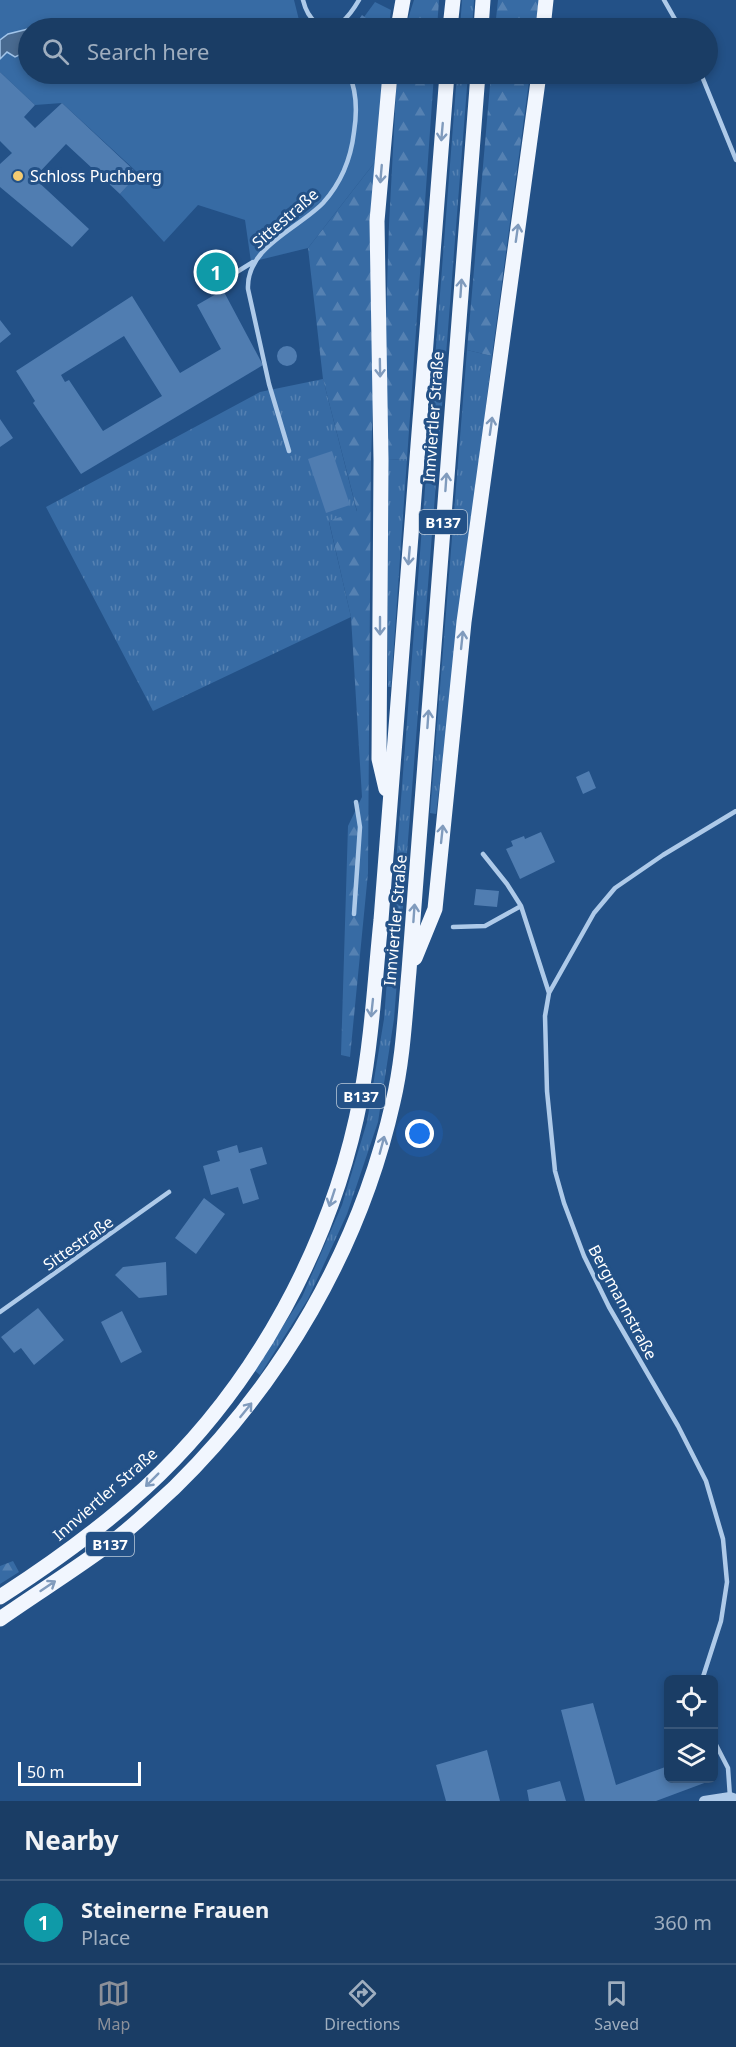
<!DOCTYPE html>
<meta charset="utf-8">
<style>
:root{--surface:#1a3d65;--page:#23446b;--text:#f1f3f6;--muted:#9faebf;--line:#385679;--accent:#8c9099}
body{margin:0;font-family:"Noto Sans",sans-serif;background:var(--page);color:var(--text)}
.controls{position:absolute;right:18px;bottom:18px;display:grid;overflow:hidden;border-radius:9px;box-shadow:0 3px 9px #0003}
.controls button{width:54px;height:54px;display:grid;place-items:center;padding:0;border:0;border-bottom:2px solid var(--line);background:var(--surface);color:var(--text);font:30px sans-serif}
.scale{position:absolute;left:18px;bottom:15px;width:123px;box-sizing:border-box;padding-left:6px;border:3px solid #fff;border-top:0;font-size:16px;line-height:21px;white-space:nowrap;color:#fff;-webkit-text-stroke:4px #235187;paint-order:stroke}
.you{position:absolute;left:420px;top:1134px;width:21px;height:21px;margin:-15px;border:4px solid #fff;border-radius:50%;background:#1a73e8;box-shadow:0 0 0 9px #1a73e833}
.badge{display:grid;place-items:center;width:39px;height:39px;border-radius:50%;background:var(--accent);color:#fff;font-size:20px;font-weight:700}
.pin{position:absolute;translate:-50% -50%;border:3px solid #fff;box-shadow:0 2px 6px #0006}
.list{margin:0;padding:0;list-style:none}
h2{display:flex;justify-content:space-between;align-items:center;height:78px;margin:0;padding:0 24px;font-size:26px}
h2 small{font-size:20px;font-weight:400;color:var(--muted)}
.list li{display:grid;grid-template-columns:39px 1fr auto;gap:18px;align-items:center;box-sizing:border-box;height:84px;padding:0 24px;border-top:2px solid var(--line)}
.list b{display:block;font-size:22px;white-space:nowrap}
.list p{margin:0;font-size:20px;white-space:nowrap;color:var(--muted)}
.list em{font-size:20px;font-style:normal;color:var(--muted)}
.icon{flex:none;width:33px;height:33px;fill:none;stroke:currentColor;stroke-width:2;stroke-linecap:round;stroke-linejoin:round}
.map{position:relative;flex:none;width:736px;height:1801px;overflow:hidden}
.search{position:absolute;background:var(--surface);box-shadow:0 3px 9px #0003;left:18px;right:18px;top:18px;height:66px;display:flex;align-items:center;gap:15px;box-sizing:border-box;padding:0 21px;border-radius:33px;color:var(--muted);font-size:22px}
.sheet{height:162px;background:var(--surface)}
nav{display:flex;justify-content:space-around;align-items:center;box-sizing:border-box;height:84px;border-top:2px solid var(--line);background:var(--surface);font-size:16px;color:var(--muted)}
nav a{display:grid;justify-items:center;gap:3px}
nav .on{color:var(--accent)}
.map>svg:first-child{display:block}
.grass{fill:url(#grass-tufts)}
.forest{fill:url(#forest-firs)}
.park{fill:#376ba4}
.water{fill:#496a90;stroke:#a2c5ea;stroke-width:1.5}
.building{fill:#507db1;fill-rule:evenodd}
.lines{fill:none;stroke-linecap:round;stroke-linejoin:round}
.service{stroke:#aecae9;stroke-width:4.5}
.tertiary{stroke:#aecae9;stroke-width:10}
.primary{stroke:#f1f6fe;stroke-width:15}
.oneway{stroke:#809bbd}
.poi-dot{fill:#f4cb71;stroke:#235187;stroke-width:2}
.labels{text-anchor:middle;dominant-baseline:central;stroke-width:6;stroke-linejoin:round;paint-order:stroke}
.shield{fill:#235187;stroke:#bdcbdb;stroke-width:1.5}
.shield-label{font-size:15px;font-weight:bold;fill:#fff}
.poi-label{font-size:16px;fill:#fff;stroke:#235187;text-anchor:start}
.street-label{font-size:16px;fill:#fff;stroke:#235187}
</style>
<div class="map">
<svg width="736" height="1801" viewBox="0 0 736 1801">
<defs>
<pattern id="grass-tufts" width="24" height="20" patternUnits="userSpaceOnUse" patternTransform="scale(1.5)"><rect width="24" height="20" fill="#376ba4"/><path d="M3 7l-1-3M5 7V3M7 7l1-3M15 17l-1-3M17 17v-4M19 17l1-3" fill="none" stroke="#5581b2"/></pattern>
<pattern id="forest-firs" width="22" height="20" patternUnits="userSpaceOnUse" patternTransform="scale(1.5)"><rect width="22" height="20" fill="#376ba4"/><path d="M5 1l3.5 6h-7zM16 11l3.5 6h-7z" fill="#5581b2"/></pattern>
</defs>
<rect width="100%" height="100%" fill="#235187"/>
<path class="grass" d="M 462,0 L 474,0 L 472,28 L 460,28 Z
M 457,74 L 468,74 L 394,1019 L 378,1122 L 347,1214 L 308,1299 L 260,1375 L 254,1370 L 302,1297 L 342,1205 L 367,1122 L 384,1019 Z
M 467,350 L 492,356 L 436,814 L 430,813 Z
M 323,379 L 357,512 L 329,522 L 351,617 L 153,711 L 46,507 L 260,392 Z
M 407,459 L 391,687 L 388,687 L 387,460 Z"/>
<path class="forest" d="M 414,0 L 439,0 L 437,28 L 405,28 Z
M 498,0 L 539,0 L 535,28 L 495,28 Z
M 397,74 L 434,74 L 407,459 L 387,460 L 385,349 L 389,225 Z
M 491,74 L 530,74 L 492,356 L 467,350 Z
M 382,153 L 371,458 L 368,873 L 350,1057 L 341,1055 L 348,826 L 362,797 L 351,617 L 329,521 L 357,511 L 323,379 L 308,248 Z
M 13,1561 L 19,1572 L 0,1584 L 0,1566 Z"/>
<path class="park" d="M 0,0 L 294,0 L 301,28 L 28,28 L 28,74 L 387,74 L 382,153 L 308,248 L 251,262 L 245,220 L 198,205 L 164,242 L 120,194 L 138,173 L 62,103 L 35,105 L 0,72 Z
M 375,2 L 391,10 L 389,28 L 356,28 Z"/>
<path class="water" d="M 58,20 L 63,28 L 29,28 Z
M 28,29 L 28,51 L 15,57 L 7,52 L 0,59 L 0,40 L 8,34 Z"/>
<path class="building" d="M 362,15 L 366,18 L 361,25 L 357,22 Z
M 0,72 L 35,105 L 24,117 L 35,128 L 62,103 L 138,174 L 120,194 L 66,144 L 34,178 L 89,229 L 72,247 L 0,187 L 0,164 L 12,153 L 0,141 Z
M 223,290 L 263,365 L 81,474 L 33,403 L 35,401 L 16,371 L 132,296 L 180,373 L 221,349 L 197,305 ZM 124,336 L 162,396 L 103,431 L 69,380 L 65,382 L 61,375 Z
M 0,320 L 11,334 L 0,343 Z
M277 356a10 10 0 1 1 20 0a10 10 0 1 1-20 0Z
M 0,419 L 13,438 L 0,447 Z
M 332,451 L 350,505 L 326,513 L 308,459 Z
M 589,771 L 596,788 L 583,794 L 576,777 Z
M 541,832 L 555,862 L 520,879 L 506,849 L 513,846 L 511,841 L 524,836 L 525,839 Z
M 476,889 L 499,891 L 497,907 L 474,905 Z
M 237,1145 L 239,1153 L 262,1147 L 267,1164 L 250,1169 L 259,1199 L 243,1204 L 238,1187 L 211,1195 L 203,1166 L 220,1161 L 217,1151 Z
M 204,1198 L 225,1214 L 196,1254 L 175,1238 Z
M 166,1262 L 167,1295 L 139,1298 L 115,1275 L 123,1267 Z
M 38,1308 L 64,1340 L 34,1365 L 21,1348 L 14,1353 L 1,1337 Z
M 122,1311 L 142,1352 L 121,1363 L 101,1322 Z
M 593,1703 L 616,1785 L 668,1766 L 668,1778 L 715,1779 L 656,1801 L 585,1801 L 561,1710 Z
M 487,1750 L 500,1801 L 446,1801 L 436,1765 Z
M 560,1781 L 566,1801 L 529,1801 L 527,1790 Z"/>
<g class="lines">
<path class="service" d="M 303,0 C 307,17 322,37 341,23 C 348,17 355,7 359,0
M 664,0 L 680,28
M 701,74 L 736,160
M 214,286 L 253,262
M 289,451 L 269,384 L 248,289 C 246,247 298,229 323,203 C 341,183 351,158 354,132 C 357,113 357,92 349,74
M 483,854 L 507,884 L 521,906 L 549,993
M 354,914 L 360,827 L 356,802
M 453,927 L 485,926 L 521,906
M 0,1312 L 169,1192
M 702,1680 L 721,1621 L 727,1582 L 723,1539 L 706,1481 L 678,1426 L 609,1307 L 584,1256 L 564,1203 L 555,1171 L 547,1091 L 545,1016 L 549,993 L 594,913 L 615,888 L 663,855 L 736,811
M 714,1741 L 728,1768 L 730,1797"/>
<path class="tertiary" d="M 704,1801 L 730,1797 L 736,1799"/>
<path class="primary" d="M 398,28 L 403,0
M 450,28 L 453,0
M 481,28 L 483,0
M 543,28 L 546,0
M 386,789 L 379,759 L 381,460 L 377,221 L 390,74
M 415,958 L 435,909 L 464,622 L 539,74
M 0,1597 C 51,1564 100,1529 145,1488 C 256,1386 333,1243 361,1096 C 372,1038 375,978 381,920 L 447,74
M 0,1619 C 37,1593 76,1569 112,1542 C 134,1526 154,1506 174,1488 C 281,1383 360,1249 393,1102 C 403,1060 405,1015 409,971 L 478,74"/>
</g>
<defs><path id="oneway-shaft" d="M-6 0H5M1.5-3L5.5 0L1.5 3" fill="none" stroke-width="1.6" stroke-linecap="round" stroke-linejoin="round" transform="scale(1.5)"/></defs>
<g class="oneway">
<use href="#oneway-shaft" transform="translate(442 132) rotate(95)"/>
<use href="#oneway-shaft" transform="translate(381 174) rotate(95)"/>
<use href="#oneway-shaft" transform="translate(517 233) rotate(-82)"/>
<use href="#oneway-shaft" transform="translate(461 288) rotate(-86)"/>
<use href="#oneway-shaft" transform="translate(380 368) rotate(89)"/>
<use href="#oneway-shaft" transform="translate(491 426) rotate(-82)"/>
<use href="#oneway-shaft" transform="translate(446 482) rotate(-86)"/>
<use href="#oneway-shaft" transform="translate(409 556) rotate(95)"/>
<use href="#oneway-shaft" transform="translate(380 626) rotate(90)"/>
<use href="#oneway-shaft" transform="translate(462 640) rotate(-84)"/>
<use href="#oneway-shaft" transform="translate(428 719) rotate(-86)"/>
<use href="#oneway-shaft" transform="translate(442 834) rotate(-84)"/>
<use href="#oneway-shaft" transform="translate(414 913) rotate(-86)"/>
<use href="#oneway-shaft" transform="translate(372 1008) rotate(96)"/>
<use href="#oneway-shaft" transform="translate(382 1145) rotate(-75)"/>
<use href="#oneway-shaft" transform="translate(332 1198) rotate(108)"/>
<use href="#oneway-shaft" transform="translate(246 1410) rotate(-51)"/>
<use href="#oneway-shaft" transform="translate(152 1480) rotate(135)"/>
<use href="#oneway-shaft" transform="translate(48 1586) rotate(-34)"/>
</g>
<circle class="poi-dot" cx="18" cy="176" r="6"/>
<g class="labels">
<g class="shield">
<rect x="419" y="510" width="48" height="24" rx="4.5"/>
<rect x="337" y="1084" width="48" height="24" rx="4.5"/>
<rect x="86" y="1532" width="48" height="24" rx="4.5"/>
</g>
<g class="shield-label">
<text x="443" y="522">B137</text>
<text x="361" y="1096">B137</text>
<text x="110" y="1544">B137</text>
</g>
<g class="poi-label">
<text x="30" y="176">Schloss Puchberg</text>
</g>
<g class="street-label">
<text transform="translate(285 218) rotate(-41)">Sittestraße</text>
<text transform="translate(433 417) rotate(-86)">Innviertler Straße</text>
<text transform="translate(395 920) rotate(-85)">Innviertler Straße</text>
<text transform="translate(78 1243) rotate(-35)">Sittestraße</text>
<text transform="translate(623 1302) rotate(62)">Bergmannstraße</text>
<text transform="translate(105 1494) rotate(-41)">Innviertler Straße</text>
</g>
</g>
</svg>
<div class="controls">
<button><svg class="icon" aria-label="locate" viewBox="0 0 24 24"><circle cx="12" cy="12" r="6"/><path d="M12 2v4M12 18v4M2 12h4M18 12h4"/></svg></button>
<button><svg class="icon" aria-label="layers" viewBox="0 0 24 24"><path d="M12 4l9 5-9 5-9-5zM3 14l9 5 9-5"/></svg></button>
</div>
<div class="scale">50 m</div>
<div class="you"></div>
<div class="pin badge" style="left:216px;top:272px;background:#0f9aa8">1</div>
<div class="search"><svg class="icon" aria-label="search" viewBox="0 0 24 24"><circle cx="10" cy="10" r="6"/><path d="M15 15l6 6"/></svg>Search here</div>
</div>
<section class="sheet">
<h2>Nearby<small></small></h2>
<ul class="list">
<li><span class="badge" style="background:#0f9aa8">1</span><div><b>Steinerne Frauen</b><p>Place</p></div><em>360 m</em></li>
</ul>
</section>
<nav>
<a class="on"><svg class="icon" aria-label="map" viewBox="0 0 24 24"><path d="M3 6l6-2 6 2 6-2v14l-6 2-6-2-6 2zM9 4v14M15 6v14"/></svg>Map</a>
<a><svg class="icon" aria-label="directions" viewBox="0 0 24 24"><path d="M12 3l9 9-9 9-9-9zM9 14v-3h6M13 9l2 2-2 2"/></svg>Directions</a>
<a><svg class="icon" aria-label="saved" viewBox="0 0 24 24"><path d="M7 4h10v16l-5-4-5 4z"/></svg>Saved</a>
</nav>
